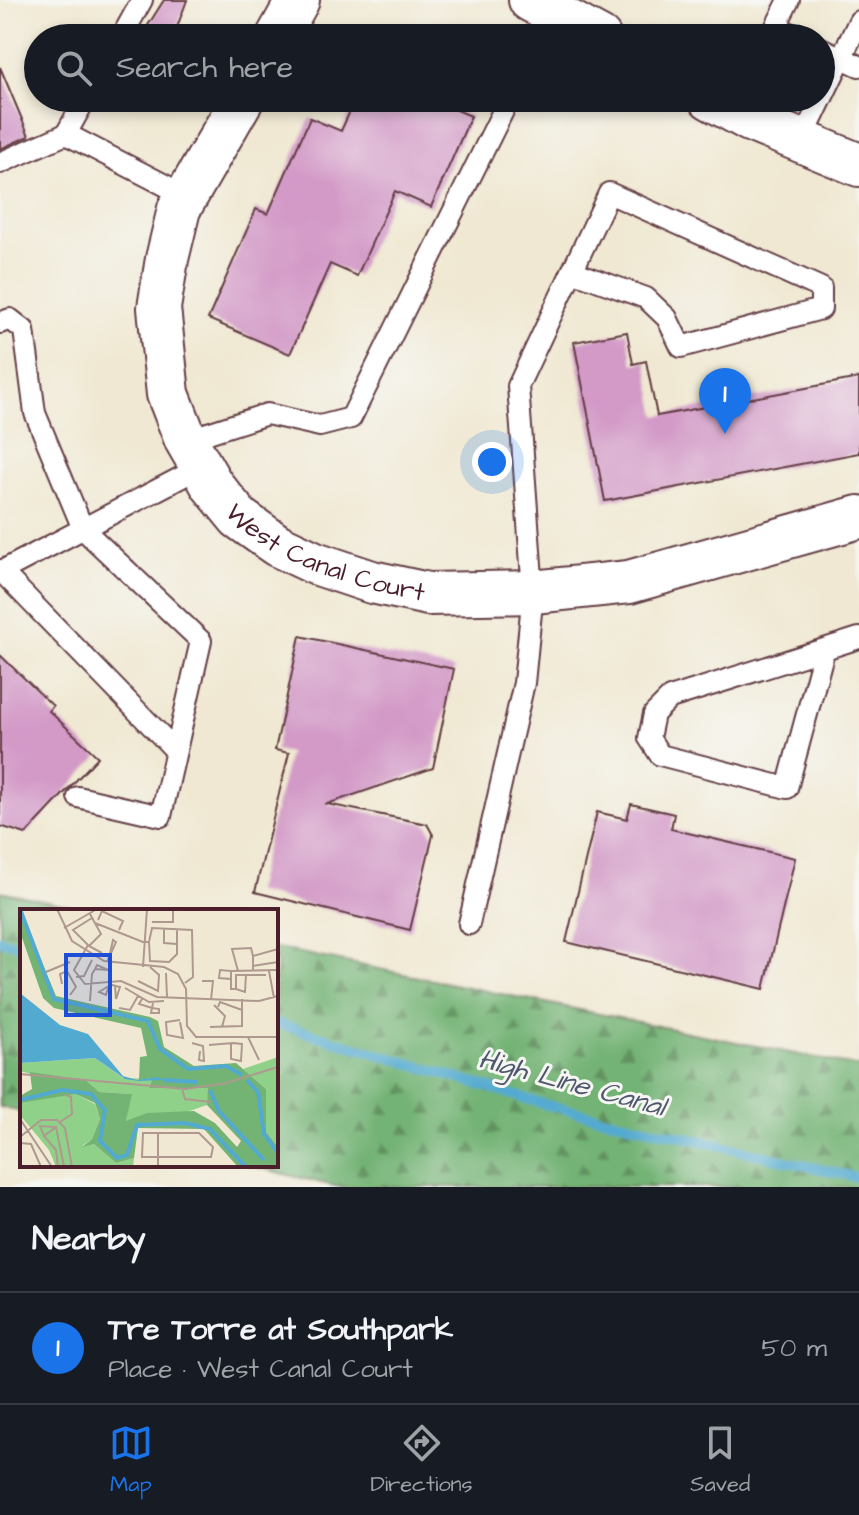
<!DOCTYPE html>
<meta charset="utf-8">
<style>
:root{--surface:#171b24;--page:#242831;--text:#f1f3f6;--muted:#9ea1a6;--line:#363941;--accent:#1a73e8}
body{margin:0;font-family:"Architects Daughter",sans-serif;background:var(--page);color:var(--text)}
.you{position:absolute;left:492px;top:462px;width:28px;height:28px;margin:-20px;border:6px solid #fff;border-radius:50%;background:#1a73e8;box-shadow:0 0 0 12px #1a73e833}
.badge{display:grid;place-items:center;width:52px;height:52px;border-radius:50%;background:var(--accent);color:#fff;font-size:26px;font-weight:700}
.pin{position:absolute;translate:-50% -66px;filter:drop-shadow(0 2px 4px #0008)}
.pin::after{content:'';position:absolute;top:42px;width:28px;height:24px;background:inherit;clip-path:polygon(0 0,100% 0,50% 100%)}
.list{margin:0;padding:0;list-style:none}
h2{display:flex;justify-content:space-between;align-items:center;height:104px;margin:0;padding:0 32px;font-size:34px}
h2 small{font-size:26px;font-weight:400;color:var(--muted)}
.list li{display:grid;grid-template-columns:52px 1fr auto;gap:24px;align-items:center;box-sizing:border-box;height:112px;padding:0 32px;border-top:2px solid var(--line)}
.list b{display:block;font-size:30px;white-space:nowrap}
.list p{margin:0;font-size:26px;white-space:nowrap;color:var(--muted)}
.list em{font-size:26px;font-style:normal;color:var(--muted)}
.icon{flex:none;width:44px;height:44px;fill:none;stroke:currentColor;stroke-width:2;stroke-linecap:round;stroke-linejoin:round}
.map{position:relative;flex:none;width:859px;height:1187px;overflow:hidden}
.search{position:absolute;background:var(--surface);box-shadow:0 4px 12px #0003;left:24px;right:24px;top:24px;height:88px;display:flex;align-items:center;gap:20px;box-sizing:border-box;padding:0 28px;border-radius:44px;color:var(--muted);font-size:30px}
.sheet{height:216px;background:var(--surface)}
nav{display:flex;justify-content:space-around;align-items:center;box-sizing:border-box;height:112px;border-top:2px solid var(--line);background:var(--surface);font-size:22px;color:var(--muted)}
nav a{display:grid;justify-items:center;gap:4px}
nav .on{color:var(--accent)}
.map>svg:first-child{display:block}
.forest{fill:url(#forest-firs);stroke:#5e6950;stroke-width:2}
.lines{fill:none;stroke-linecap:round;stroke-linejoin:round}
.stream{stroke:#53aad0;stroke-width:10}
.building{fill:#d39ac7}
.lane-casing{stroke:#633d44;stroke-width:24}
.street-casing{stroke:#633d44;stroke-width:46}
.lane{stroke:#fff;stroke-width:20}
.street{stroke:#fff;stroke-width:42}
.labels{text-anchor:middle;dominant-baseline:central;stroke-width:6;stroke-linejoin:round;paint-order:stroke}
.street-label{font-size:26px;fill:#4a1f2b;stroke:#f6f6f2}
.water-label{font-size:28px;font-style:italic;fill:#4e576d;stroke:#f6f6f2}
.inset-river{fill:none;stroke:#53aad0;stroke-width:4}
.inset-road{fill:none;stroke:#ae988f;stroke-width:2}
.view{fill:#1d4ed8;fill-opacity:0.15;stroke:#1d4ed8;stroke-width:4}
.inset-edge{fill:none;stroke:#4a1f2b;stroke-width:4}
</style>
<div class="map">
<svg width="859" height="1187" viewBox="0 0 859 1187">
<defs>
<pattern id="forest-firs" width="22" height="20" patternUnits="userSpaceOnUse" patternTransform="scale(2)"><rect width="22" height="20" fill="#73b374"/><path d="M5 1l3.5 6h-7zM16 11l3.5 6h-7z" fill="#60915f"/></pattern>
</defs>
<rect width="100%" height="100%" fill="#f6f6f2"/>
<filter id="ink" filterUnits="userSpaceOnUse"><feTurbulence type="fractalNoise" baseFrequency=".0125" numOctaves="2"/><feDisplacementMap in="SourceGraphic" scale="16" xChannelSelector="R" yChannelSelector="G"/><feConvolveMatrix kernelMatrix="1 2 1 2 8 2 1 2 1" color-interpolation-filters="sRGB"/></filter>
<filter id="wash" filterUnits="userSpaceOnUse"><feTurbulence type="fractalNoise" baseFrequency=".006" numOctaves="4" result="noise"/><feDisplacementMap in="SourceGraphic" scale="32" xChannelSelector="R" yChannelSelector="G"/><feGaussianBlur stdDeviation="1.8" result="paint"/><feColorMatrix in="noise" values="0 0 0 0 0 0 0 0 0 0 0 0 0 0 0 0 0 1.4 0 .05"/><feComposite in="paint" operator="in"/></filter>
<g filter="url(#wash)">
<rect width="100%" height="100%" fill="#f0e8d2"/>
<path class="forest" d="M 0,891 L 95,911 L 22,911 L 22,1112 L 0,1107 Z
M 276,948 L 859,1067 L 859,1187 L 339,1187 L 246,1165 L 276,1165 Z"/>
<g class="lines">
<path class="stream" d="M 0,940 L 22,946
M 276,1023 L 543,1104 L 859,1178"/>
</g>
<g id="blocks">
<path class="building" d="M 164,0 L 187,0 L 173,38 L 140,38 Z
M 0,67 L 29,136 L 0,149 Z
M 356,98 L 429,98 L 471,116 L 431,207 L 395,191 L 357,276 L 330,264 L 290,354 L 208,319 L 256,209 L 268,214 L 310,118 L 341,131 Z
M 627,332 L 633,364 L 646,361 L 657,416 L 859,378 L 859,453 L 605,501 L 574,342 Z
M 300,636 L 454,669 L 433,768 L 327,804 L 427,824 L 433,835 L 410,930 L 255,892 L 289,753 L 275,750 Z
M 0,655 L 53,706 L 49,711 L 98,757 L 26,834 L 0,826 Z
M 631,804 L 674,814 L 671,829 L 795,858 L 764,989 L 566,942 L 597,812 L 627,819 Z"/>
</g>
</g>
<g filter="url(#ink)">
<use href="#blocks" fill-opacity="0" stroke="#633d44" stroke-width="2"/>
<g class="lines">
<g class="lane-casing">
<path id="lane" d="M 789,0 L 776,26 L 800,38
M 121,38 L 142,0
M 821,48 L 859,66
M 86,98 L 66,134 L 186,196
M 801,142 L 859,21
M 0,163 L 66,134
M 0,323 L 10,319 L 24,330 L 35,413 L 83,529 L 201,641 L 161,816 L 78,797
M 186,440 L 267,414 L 320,426 L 351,418 L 509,99
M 0,570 L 176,751
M 0,572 L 201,467
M 824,651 L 787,788 L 660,755 L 649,738 L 654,714 L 670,698 L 859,638
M 469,924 L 524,683 L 533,592 L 518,386 L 609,193 L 821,288 L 821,309 L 681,347 L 667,318 L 646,298 L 572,271"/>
</g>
<g class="street-casing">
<g id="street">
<path d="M 530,0 L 600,38"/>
<path d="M 277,38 L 298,0"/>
<path id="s1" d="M 243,98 L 179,209 L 167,259 L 159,308 L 168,394 L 186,440 L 212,485 L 239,518 L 277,545 L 315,563 L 372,582 L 428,594 L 533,592 L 629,582 L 859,517"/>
<path d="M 710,98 L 750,120 L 859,165"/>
</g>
</g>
<use href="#lane" class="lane"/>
<use href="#street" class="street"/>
</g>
</g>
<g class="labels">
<g class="street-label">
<text stroke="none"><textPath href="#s1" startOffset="554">West Canal Court</textPath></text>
</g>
<g class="water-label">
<text transform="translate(572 1083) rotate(15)">High Line Canal</text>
</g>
</g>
<g transform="translate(20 909)">
<rect width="258" height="258" fill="#f0e8d2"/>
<path d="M 258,148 L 258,238 L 246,223 L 246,180 L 223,160 ZM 75,149 L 103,169 L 133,170 L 129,179 L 189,179 L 187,196 L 158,206 L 127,204 L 111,214 L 106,212 L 111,185 L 79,183 L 0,162 L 0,154 ZM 32,185 L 55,185 L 75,195 L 80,210 L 72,230 L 62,237 L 74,235 L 96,254 L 114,249 L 113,258 L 36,258 L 29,241 L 0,206 L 0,194 Z" fill="#8fd188"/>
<path d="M 0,0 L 36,87 L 130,108 L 138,112 L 144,138 L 174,157 L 216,154 L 246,180 L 246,223 L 258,238 L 258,258 L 218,258 L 184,220 L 118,219 L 114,249 L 96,254 L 74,235 L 62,238 L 72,230 L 80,210 L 75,194 L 55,185 L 0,194 L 0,187 L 12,180 L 10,163 L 65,171 L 79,183 L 112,185 L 106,212 L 127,204 L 174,202 L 195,214 L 217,238 L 221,232 L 187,196 L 188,179 L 129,179 L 133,169 L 119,171 L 120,148 L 127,147 L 121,119 L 34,99 L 23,89 L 0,23 Z" fill="#73b374"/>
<path d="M 0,84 L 40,116 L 68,125 L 103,167 L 117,171 L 138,168 L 144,171 L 119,172 L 105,170 L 75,149 L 0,154 Z" fill="#53aad0"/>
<path class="inset-river" d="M 0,0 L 34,90 L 128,112 L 140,140 L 168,160 L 206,157 L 222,166M 144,171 L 177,173M 227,171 L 238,183 L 244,225 L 258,244M 190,181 L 199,202 L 244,251M 0,191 L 42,181 L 71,185 L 85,201 L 80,232 L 97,249 L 107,246 L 117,216 L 165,214 L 190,220 L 226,258"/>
<path class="inset-road" d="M 37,0 L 52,32 L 84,52 L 144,58 L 158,65 L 166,80 L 167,117 L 176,128 L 258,128M 70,5 L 81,25 L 69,37 L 82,44M 78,11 L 82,2 L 103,12 L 99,21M 132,13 L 153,13 L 153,0M 75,14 L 123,33 L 129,33 L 132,19 L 172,21 L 173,68 L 165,74M 44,19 L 77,0M 144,20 L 144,34 L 157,35M 129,33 L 130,52 L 149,53 L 157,45 L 157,20M 68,36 L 54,61 L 65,75 L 101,72 L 137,88 L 239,92 L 258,87M 69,37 L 53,21 L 72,9M 87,53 L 96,33 L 93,31 L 89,49M 233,57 L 258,53M 123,58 L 127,0M 218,62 L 212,40 L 231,39 L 233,47M 233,62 L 233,47 L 258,40M 249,62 L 254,89M 26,63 L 50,53M 146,64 L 147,88M 246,66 L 216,66 L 216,80 L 211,80 L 211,62 L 258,61M 56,68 L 64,67 L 72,51M 211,70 L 199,69 L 200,61 L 211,62M 118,72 L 138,82 L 139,66 L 130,58M 182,72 L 193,72 L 191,91M 42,75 L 40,65 L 47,62 L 56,78 L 50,86M 92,76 L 100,78 L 96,90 L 95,77M 88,79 L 86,86 L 79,83 L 92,75M 105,79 L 129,93 L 144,92M 216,80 L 225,83 L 226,66M 122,90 L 119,95 L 132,99 L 139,100 L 139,104 L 131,104 L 133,94M 70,92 L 72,65 L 75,60 L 77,56 L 88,61 L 75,60M 194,96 L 205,107 L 202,118M 198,98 L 200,93 L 222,101M 99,99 L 110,101 L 118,87M 160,111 L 146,113 L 147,126 L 163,129 L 160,113M 190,118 L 222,117 L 222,90M 228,128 L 239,151M 172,134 L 183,137 L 184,152 L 179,151 L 180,142M 211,134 L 211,150 L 221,152 L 222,135 L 213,134M 189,136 L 213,134M 0,165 L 165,180 L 206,174 L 258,158M 162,180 L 165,190 L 191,193M 0,210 L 32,258M 40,213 L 52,205 L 51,188 L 46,186M 138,224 L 179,224 L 193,238 L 191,248 L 122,248 L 123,224 L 138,224 L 138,258M 24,227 L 20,217 L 36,218M 0,228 L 21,211 L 37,211 L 45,219 L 52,258M 0,234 L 11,235 L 21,258M 38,258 L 36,241 L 24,227 L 36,218 L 44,258M 150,258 L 209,258"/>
<path class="view" d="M 46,46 L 90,46 L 90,106 L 46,106 Z"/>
<rect width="258" height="258" class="inset-edge"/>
</g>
</svg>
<div class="you"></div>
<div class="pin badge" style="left:725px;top:434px">1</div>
<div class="search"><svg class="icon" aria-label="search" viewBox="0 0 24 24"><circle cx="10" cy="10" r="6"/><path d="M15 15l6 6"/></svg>Search here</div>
</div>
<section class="sheet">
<h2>Nearby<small></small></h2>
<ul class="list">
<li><span class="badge">1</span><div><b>Tre Torre at Southpark</b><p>Place · West Canal Court</p></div><em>50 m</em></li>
</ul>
</section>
<nav>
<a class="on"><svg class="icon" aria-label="map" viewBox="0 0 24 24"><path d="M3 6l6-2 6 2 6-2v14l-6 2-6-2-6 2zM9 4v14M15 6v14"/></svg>Map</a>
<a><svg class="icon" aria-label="directions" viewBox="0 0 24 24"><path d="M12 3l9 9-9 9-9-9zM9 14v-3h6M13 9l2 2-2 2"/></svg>Directions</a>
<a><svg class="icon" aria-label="saved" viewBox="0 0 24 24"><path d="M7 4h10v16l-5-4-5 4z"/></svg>Saved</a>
</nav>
